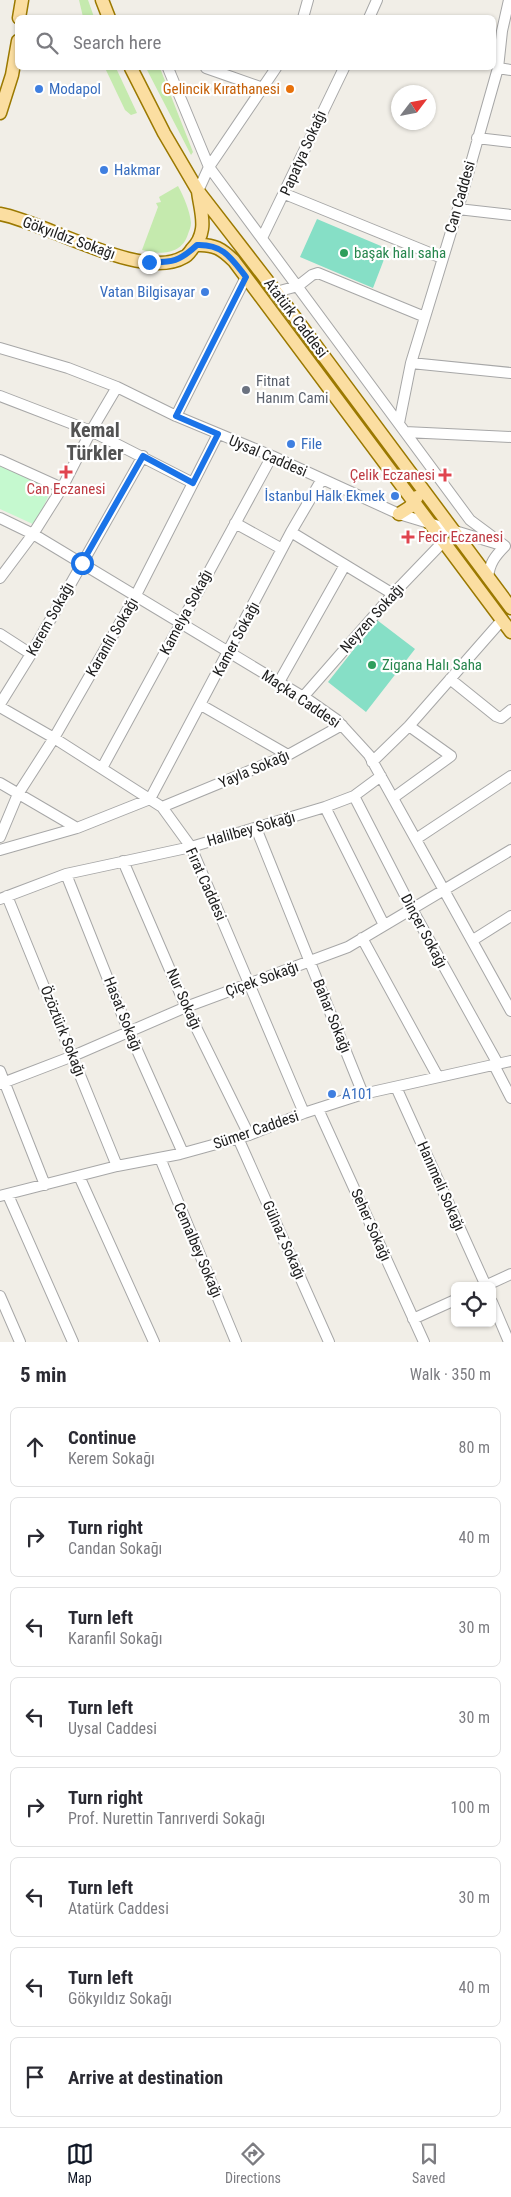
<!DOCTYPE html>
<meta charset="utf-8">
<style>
:root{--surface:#fff;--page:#f7f7f7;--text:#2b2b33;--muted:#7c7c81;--line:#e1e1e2;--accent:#111827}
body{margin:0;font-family:"Roboto Condensed",sans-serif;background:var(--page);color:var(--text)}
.controls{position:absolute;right:15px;bottom:15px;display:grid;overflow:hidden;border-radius:8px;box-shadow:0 1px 4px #0004}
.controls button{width:45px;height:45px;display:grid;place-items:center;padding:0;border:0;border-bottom:1px solid var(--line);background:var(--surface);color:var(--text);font:25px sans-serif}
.compass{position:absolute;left:391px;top:85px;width:45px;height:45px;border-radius:50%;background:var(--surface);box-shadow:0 1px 4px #0004;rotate:58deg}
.stop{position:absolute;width:15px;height:15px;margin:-11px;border:4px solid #1a73e8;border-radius:50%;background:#fff}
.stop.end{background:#1a73e8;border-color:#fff;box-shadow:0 1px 5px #0008}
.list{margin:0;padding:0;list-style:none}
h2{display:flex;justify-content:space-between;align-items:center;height:65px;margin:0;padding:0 20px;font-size:21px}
h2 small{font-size:16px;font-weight:400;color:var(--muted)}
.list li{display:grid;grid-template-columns:32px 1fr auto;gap:15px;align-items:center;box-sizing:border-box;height:80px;margin:0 10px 10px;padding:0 10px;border:1px solid var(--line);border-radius:8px}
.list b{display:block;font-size:19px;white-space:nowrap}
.list p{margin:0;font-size:16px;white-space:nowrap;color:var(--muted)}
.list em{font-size:16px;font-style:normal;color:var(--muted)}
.icon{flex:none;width:28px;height:28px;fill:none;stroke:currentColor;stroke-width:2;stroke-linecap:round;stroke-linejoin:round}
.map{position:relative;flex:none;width:511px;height:1342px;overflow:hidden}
.search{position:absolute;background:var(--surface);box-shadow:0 1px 4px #0004;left:15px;right:15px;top:15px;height:55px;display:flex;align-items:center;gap:12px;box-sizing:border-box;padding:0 18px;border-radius:8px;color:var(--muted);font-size:19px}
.sheet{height:785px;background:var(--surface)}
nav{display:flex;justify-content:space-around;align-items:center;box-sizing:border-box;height:70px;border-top:1px solid var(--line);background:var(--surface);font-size:14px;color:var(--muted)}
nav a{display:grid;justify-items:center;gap:2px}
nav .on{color:var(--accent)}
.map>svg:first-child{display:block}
.grass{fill:#c5eaae}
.park{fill:#c5f9cf}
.pitch{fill:#86dfc6}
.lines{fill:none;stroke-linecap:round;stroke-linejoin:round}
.minor-casing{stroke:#a7a7a7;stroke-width:12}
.major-casing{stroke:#9b7901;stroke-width:15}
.minor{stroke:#fff;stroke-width:10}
.major{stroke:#fbdea1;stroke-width:12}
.route{stroke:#1a73e8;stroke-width:6}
.shop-dot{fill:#3f7fe0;stroke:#fff;stroke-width:2}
.food-dot{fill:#e8710a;stroke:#fff;stroke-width:2}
.leisure-dot{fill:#2e9e5b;stroke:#fff;stroke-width:2}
.worship-dot{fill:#6b7280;stroke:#fff;stroke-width:2}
.health-dot{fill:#e0444e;stroke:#fff;stroke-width:2}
.labels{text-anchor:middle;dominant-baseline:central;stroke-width:4.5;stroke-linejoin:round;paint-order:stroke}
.shop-label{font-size:15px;fill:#366cbe;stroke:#fff;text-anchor:start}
.food-label{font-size:15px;fill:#c56008;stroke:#fff;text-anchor:end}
.street-label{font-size:15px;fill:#202020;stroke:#fff}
.leisure-label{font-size:15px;fill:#27864d;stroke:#fff;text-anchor:start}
.worship-label{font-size:15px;fill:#5b616d;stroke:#fff;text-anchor:start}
.health-label{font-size:15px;fill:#be3a42;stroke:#fff;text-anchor:end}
.district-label{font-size:20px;font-weight:bold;fill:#535353;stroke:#fff}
</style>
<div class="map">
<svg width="511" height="1342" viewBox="0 0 511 1342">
<rect width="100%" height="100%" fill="#f1eee7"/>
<path class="grass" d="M 79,0 L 88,0 L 94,17 L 83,17 Z
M 105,68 L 116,68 L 137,113 L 131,115 L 125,110 Z
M 146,68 L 160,68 L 193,152 L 191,155 Z
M 178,186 C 184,197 190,211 191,223 C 191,227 189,231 188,234 C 182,255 159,255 142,250 L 158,207 L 156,203 L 161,202 L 159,197 Z"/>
<path class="park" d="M 0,465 L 52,488 L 35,525 L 0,509 Z"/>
<path class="pitch" d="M 317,219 L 388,249 L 373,288 L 300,257 Z
M 377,620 L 415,649 L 366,712 L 328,682 Z"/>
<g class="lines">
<g class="minor-casing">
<path id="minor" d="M 303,18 L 308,0
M 369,18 L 377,0
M 168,68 L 209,167 L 470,520 L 505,546 C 495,556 489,564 488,578
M 206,68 L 263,88
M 498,68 L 511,70
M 477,138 L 511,142
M 198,191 L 209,167 L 276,68
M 285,194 L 442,258
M 458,209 L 511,215
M 262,238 L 344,68
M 276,292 L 298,286 L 312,275 L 318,273 L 425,317
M 0,348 L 68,368 L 117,387 L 176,416 L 272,456 L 399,514 L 498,544
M 411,363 L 511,373
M 0,396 L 91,431 L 193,483
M 176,416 L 246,277
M 399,423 L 411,363 L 458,209 L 498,68 L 502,31 L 509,0
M 405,432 L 511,437
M 0,460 L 62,488
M 0,518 L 33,534 L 310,701 L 337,720 L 369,755 L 511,1011
M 235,523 L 282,549
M 291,532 L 393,594
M 0,578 L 33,534 L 62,488 L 91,431 L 117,387
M 0,634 L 31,654
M 450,679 L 496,716 L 501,718 L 511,710
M 279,682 L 345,565
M 303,697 L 393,594 L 443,542
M 0,704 L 31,654 L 143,456
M 201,705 L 288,755
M 0,707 L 54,738 L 162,807 L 191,847 L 304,1113
M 372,762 L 409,726 L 502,620
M 102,768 L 272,456
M 0,783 L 77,828 L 150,799 L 291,532 L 322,479
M 354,796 L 412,909 L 498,1064
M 393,798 L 451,756 L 409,726
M 162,807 L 288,755 L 342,725
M 325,807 L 384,925
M 256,828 L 363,1094
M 0,837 L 18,794 L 54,738 L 136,595 L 218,434
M 416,839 L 511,776
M 0,850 L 77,828
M 123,861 L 186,1007 L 249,1135
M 66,874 L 129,1032 L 183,1153
M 7,896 L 117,1166
M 0,899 L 66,874 L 191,847 L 325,807 L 354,796 L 381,776
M 362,938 L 438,1077
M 473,940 L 511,916
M 494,1065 L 511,1098
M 0,1071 L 45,1185
M 0,1084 L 73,1056 L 186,1007 L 348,947 L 511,850
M 396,1087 L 486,1286
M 318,1109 L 424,1342
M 238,1138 L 329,1342
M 160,1158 L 236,1342
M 79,1176 L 154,1342
M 8,1195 L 73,1342
M 0,1196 L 117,1166 L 180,1154 L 249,1135 L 304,1113 L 363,1094 L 511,1061
M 485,1286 L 511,1274
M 0,1296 L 20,1342
M 492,1302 L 509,1342
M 413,1319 L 455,1300"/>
</g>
<g class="major-casing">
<path id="major" d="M 102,0 L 109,18
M 19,18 L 22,0
M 131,68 L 164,133 L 198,191 L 276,292 L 511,608
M 0,113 L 12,75 L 18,41
M 0,214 C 46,222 142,282 184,257 C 187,256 190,252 192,249 C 197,244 201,236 202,229 C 204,218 199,202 198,191
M 197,245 C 214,244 222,249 234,261 L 511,632
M 399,514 L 410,507 L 417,497"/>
</g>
<use href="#minor" class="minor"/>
<use href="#major" class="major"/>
</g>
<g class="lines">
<path class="route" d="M 82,563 L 143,456 L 193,483 L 218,434 L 176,416 L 246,277 C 231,258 223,244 197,245 C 180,261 172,263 149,262"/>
</g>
<g class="shop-dot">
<circle cx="39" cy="89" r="5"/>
<circle cx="104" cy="170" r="5"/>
<circle cx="205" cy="292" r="5"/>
<circle cx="291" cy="444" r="5"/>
<circle cx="395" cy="496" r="5"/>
<circle cx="332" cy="1094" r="5"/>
</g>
<circle class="food-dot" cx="290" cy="89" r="5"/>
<g class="leisure-dot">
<circle cx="344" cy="253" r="5"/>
<circle cx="372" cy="665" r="5"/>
</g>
<circle class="worship-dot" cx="246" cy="390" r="5"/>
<g class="health-dot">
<path d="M63.5 464.5h5v5h5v5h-5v5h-5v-5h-5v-5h5z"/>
<path d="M442.5 467.5h5v5h5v5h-5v5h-5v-5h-5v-5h5z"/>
<path d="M405.5 529.5h5v5h5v5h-5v5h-5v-5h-5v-5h5z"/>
</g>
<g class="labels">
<g class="shop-label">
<text x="49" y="89">Modapol</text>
<text x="114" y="170">Hakmar</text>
<text x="195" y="292" text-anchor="end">Vatan Bilgisayar</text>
<text x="301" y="444">File</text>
<text x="385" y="496" text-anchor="end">İstanbul Halk Ekmek</text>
<text x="342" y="1094">A101</text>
</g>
<g class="food-label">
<text x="280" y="89">Gelincik Kırathanesi</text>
</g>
<g class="street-label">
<text transform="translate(303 153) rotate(-66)">Papatya Sokağı</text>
<text transform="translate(460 197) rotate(-74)">Can Caddesi</text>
<text transform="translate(69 238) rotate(20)">Gökyıldız Sokağı</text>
<text transform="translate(296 318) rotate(53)">Atatürk Caddesi</text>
<text transform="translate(268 456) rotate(23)">Uysal Caddesi</text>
<text transform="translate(186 612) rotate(-62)">Kamelya Sokağı</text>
<text transform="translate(372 618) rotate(-48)">Neyzen Sokağı</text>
<text transform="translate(50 619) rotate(-61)">Kerem Sokağı</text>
<text transform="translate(112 637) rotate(-60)">Karanfil Sokağı</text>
<text transform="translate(236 639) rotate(-62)">Kamer Sokağı</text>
<text transform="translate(301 699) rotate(34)">Maçka Caddesi</text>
<text transform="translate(254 769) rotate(-23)">Yayla Sokağı</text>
<text transform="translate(251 829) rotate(-16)">Halilbey Sokağı</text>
<text transform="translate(206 884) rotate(66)">Fırat Caddesi</text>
<text transform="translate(424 931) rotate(62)">Dinçer Sokağı</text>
<text transform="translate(262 979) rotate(-20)">Çiçek Sokağı</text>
<text transform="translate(184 999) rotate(66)">Nur Sokağı</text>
<text transform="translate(123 1014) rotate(68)">Hasat Sokağı</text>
<text transform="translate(332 1016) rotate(68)">Bahar Sokağı</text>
<text transform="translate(63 1031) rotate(68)">Özöztürk Sokağı</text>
<text transform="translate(256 1130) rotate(-19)">Sümer Caddesi</text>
<text transform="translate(441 1186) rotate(66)">Hanımeli Sokağı</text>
<text transform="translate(371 1225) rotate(66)">Seher Sokağı</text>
<text transform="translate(284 1240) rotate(66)">Gülnaz Sokağı</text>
<text transform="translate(198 1250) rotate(67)">Cemalbey Sokağı</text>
</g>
<g class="leisure-label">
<text x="354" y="253">başak halı saha</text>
<text x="382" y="665">Zigana Halı Saha</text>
</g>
<g class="worship-label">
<text x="256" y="381">Fitnat<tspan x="256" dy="17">Hanım Cami</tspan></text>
</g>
<g class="health-label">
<text x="435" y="475">Çelik Eczanesi</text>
<text x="66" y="489" text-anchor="middle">Can Eczanesi</text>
<text x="418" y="537" text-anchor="start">Fecir Eczanesi</text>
</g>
<g class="district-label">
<text x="95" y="430">Kemal<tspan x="95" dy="23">Türkler</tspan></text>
</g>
</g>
</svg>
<div class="controls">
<button><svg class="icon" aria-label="locate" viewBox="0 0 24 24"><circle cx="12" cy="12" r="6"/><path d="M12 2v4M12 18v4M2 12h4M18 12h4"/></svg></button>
</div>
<svg class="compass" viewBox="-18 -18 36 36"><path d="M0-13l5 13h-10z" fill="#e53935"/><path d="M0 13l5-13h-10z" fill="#7c7c81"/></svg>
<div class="stop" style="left:82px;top:563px"></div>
<div class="stop end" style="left:149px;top:262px"></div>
<div class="search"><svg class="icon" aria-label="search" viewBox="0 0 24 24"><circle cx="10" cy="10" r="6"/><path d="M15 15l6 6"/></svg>Search here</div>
</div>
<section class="sheet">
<h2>5 min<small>Walk · 350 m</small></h2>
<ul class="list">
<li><svg class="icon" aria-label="ahead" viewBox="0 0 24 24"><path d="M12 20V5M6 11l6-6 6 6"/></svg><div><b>Continue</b><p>Kerem Sokağı</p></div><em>80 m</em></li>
<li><svg class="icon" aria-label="right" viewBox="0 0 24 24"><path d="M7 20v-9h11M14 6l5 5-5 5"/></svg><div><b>Turn right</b><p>Candan Sokağı</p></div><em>40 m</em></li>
<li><svg class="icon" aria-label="left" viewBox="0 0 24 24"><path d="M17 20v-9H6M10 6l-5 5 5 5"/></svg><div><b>Turn left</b><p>Karanfil Sokağı</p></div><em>30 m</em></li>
<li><svg class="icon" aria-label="left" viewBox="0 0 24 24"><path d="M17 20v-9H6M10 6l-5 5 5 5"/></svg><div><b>Turn left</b><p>Uysal Caddesi</p></div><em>30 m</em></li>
<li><svg class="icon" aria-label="right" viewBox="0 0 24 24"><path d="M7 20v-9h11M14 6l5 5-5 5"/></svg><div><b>Turn right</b><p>Prof. Nurettin Tanrıverdi Sokağı</p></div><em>100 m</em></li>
<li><svg class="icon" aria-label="left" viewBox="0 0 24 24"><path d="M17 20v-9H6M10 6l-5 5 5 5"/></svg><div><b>Turn left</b><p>Atatürk Caddesi</p></div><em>30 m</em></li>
<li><svg class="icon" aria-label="left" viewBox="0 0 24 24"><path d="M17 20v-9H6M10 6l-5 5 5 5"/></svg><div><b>Turn left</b><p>Gökyıldız Sokağı</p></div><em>40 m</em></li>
<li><svg class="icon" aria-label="arrive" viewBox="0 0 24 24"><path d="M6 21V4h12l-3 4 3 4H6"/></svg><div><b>Arrive at destination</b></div></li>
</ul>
</section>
<nav>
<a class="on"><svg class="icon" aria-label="map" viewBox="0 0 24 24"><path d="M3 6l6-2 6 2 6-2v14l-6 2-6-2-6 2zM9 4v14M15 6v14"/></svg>Map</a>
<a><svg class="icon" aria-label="directions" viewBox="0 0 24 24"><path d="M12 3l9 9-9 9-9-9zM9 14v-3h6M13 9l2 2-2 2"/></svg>Directions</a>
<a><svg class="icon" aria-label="saved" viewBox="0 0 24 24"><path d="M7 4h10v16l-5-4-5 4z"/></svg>Saved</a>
</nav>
